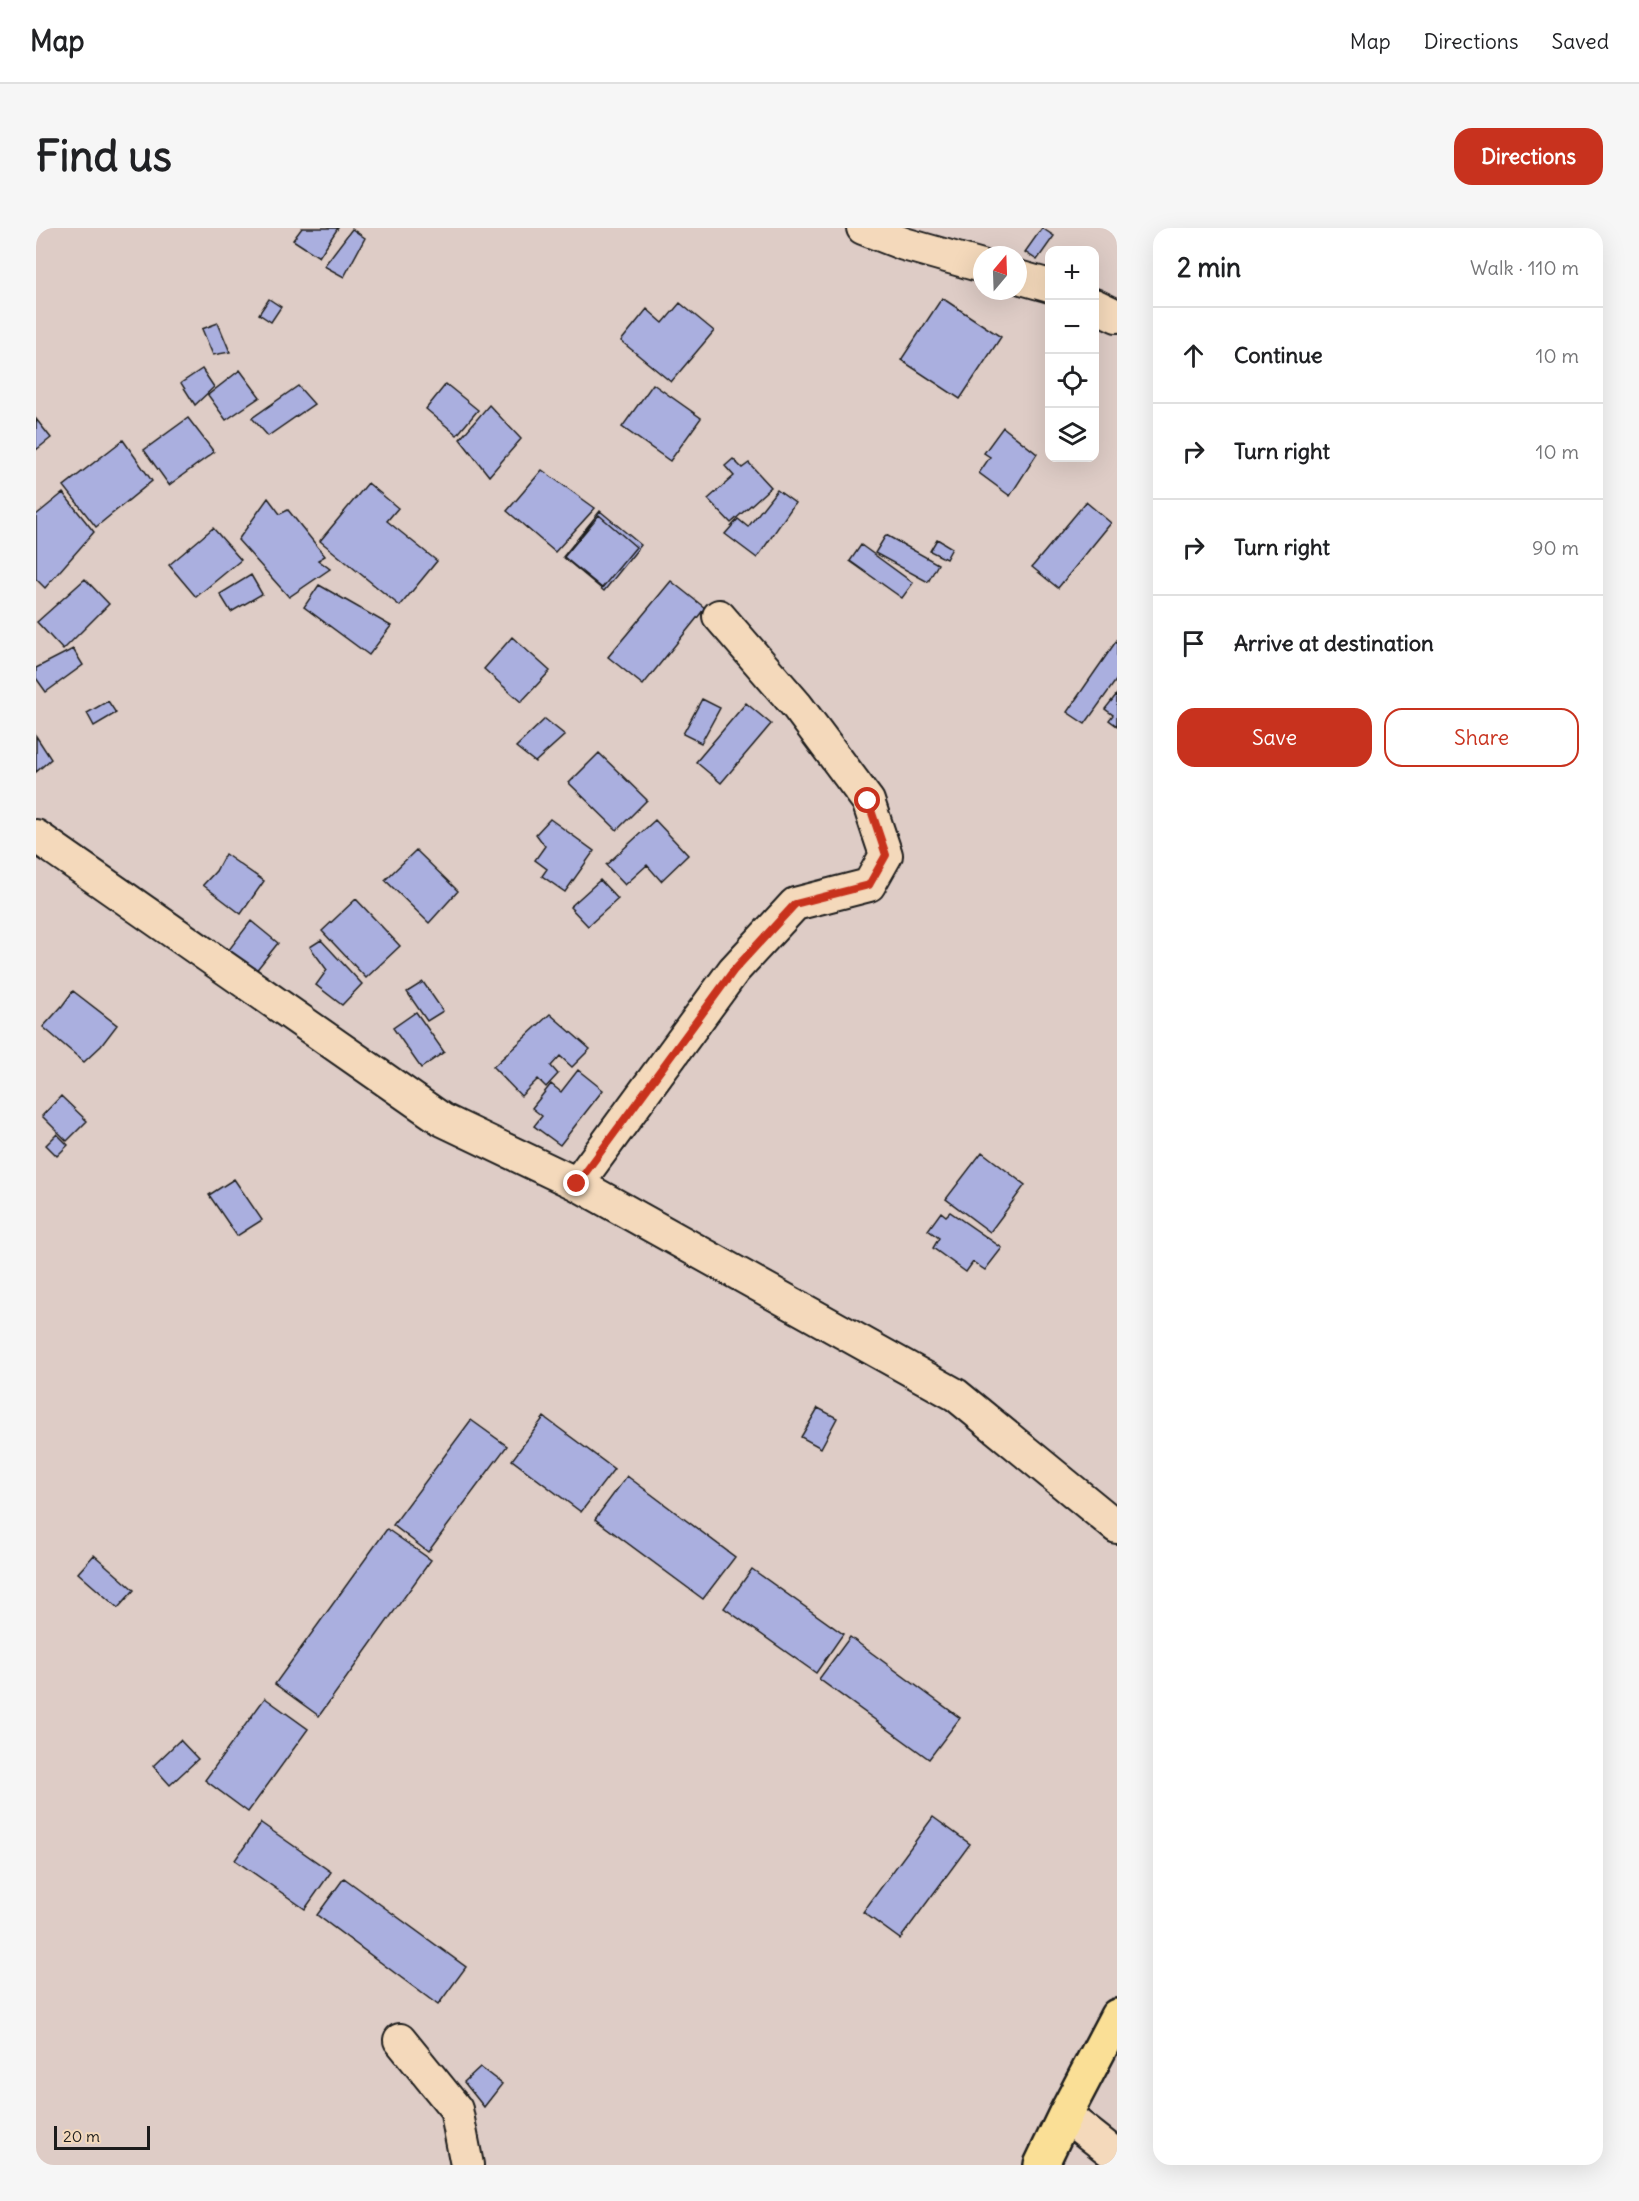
<!DOCTYPE html>
<meta charset="utf-8">
<style>
:root{--surface:#fff;--page:#f6f6f6;--text:#202124;--muted:#757577;--line:#e0e0e0;--accent:#c8321e}
body{margin:0;font-family:Delius,sans-serif;background:var(--page);color:var(--text)}
.controls{position:absolute;right:18px;top:18px;display:grid;overflow:hidden;border-radius:12px;box-shadow:0 6px 24px #0002}
.controls button{width:54px;height:54px;display:grid;place-items:center;padding:0;border:0;border-bottom:2px solid var(--line);background:var(--surface);color:var(--text);font:30px sans-serif}
.compass{position:absolute;left:937px;top:18px;width:54px;height:54px;border-radius:50%;background:var(--surface);box-shadow:0 6px 24px #0002;rotate:19deg}
.scale{position:absolute;left:18px;bottom:15px;width:96px;box-sizing:border-box;padding-left:6px;border:3px solid #1c1c1c;border-top:0;font-size:16px;line-height:21px;white-space:nowrap;color:#1c1c1c;-webkit-text-stroke:4px #f4d9bb;paint-order:stroke}
.stop{position:absolute;width:18px;height:18px;margin:-14px;border:4px solid #c8321e;border-radius:50%;background:#fff}
.stop.end{background:#c8321e;border-color:#fff;box-shadow:0 2px 6px #0008}
.list{margin:0;padding:0;list-style:none}
h2{display:flex;justify-content:space-between;align-items:center;height:78px;margin:0;padding:0 24px;font-size:26px}
h2 small{font-size:20px;font-weight:400;color:var(--muted)}
.list li{display:grid;grid-template-columns:39px 1fr auto;gap:18px;align-items:center;box-sizing:border-box;height:96px;padding:0 24px;border-top:2px solid var(--line)}
.list b{display:block;font-size:22px;white-space:nowrap}
.list em{font-size:20px;font-style:normal;color:var(--muted)}
.actions{display:flex;gap:12px;padding:18px 24px}
.actions a{flex:1;padding:14px 0;border:2px solid var(--accent);border-radius:18px;text-align:center;font-size:21px;color:var(--accent)}
.actions .main{background:var(--accent);color:#fff}
.icon{flex:none;width:33px;height:33px;fill:none;stroke:currentColor;stroke-width:2;stroke-linecap:round;stroke-linejoin:round}
.map{position:relative;flex:none;width:1081px;height:1937px;overflow:hidden;border-radius:18px}
header{display:flex;align-items:center;gap:36px;box-sizing:border-box;height:84px;padding:0 30px;background:var(--surface);border-bottom:2px solid var(--line)}
header strong{font-size:28px}
nav{display:flex;gap:33px;margin-inline-start:auto;font-size:21px}
.intro{display:flex;align-items:center;justify-content:space-between;box-sizing:border-box;height:144px;padding:0 36px}
h1{margin:0;font-size:42px}
.button{padding:15px 27px;border-radius:18px;background:var(--accent);color:#fff;font-size:21px;font-weight:700}
main{display:flex;gap:36px;padding:0 36px}
aside{flex:1;background:var(--surface);border-radius:18px;box-shadow:0 6px 24px #0002}
.map>svg:first-child{display:block}
.building{fill:#aaafdf;stroke:#1c1c1c;stroke-width:1.5}
.lines{fill:none;stroke-linecap:round;stroke-linejoin:round}
.minor-casing{stroke:#1c1c1c;stroke-width:36}
.trunk-casing{stroke:#1c1c1c;stroke-width:38}
.minor{stroke:#f4d9bb;stroke-width:32}
.trunk{stroke:#fadf96;stroke-width:33}
.route{stroke:#c8321e;stroke-width:8}
</style>
<header>
<strong>Map</strong>
<nav><a>Map</a><a>Directions</a><a>Saved</a></nav>
</header>
<div class="intro"><h1>Find us</h1><a class="button">Directions</a></div>
<main>
<div class="map">
<svg width="1081" height="1937" viewBox="0 0 1081 1937">
<rect width="100%" height="100%" fill="#deccc6"/>
<filter id="ink" filterUnits="userSpaceOnUse"><feTurbulence type="fractalNoise" baseFrequency=".0167" numOctaves="2"/><feDisplacementMap in="SourceGraphic" scale="12" xChannelSelector="R" yChannelSelector="G"/><feConvolveMatrix kernelMatrix="1 2 1 2 8 2 1 2 1" color-interpolation-filters="sRGB"/></filter>
<g filter="url(#ink)">
<path class="building" d="M 266,0 L 302,0 L 283,29 L 257,12 Z
M 1006,0 L 1018,8 L 1001,32 L 989,24 Z
M 316,1 L 329,10 L 308,49 L 288,38 Z
M 906,70 L 965,109 L 924,171 L 865,132 Z
M 233,71 L 245,79 L 235,94 L 223,86 Z
M 644,75 L 678,103 L 635,154 L 585,113 L 611,81 L 627,95 Z
M 182,95 L 194,124 L 177,127 L 166,101 Z
M 166,141 L 178,159 L 159,177 L 145,155 Z
M 204,142 L 224,169 L 190,192 L 172,167 Z
M 410,156 L 442,182 L 421,207 L 390,181 Z
M 617,156 L 665,190 L 634,233 L 586,199 Z
M 262,158 L 278,176 L 232,208 L 216,190 Z
M 453,177 L 485,211 L 453,248 L 424,211 Z
M 152,190 L 178,224 L 133,257 L 108,222 Z
M 0,191 L 15,210 L 0,222 Z
M 967,199 L 1001,226 L 974,268 L 943,245 L 954,229 L 948,225 Z
M 87,212 L 116,253 L 60,299 L 28,258 Z
M 697,231 L 706,240 L 713,235 L 735,259 L 695,295 L 672,271 L 698,248 L 689,238 Z
M 506,242 L 559,280 L 519,324 L 471,283 Z
M 332,255 L 362,280 L 351,293 L 401,333 L 364,378 L 284,313 Z
M 741,262 L 759,275 L 721,330 L 689,306 L 702,291 L 712,299 Z
M 27,265 L 58,304 L 9,360 L 0,351 L 0,287 Z
M 232,270 L 244,286 L 252,282 L 289,328 L 282,332 L 294,341 L 253,369 L 202,312 Z
M 1050,274 L 1075,295 L 1022,360 L 996,339 Z
M 564,283 L 605,317 L 568,363 L 527,329 Z
M 563,287 L 600,319 L 566,360 L 528,329 Z
M 177,300 L 205,332 L 160,369 L 133,337 Z
M 850,307 L 902,336 L 892,354 L 839,325 Z
M 901,311 L 916,320 L 910,331 L 894,323 Z
M 825,317 L 877,355 L 866,370 L 814,333 Z
M 215,347 L 226,366 L 195,384 L 184,366 Z
M 49,351 L 73,376 L 27,422 L 1,394 Z
M 635,353 L 669,380 L 607,457 L 572,429 Z
M 283,357 L 355,398 L 333,427 L 268,379 Z
M 476,409 L 514,443 L 485,474 L 448,441 Z
M 1081,412 L 1081,451 L 1049,496 L 1031,484 Z
M 37,421 L 47,437 L 10,464 L 0,450 L 0,440 Z
M 1081,466 L 1081,498 L 1073,492 L 1077,487 L 1069,481 Z
M 666,471 L 684,480 L 665,515 L 647,506 Z
M 72,473 L 80,485 L 58,498 L 51,485 Z
M 710,475 L 735,496 L 685,555 L 660,534 Z
M 509,491 L 529,507 L 499,534 L 480,519 Z
M 0,508 L 15,531 L 0,544 Z
M 563,525 L 611,572 L 581,602 L 533,555 Z
M 514,591 L 558,623 L 529,664 L 506,648 L 511,641 L 499,632 L 509,618 L 500,606 Z
M 619,592 L 652,627 L 625,653 L 611,637 L 589,657 L 570,637 Z
M 380,622 L 422,663 L 393,695 L 349,652 Z
M 189,626 L 228,653 L 205,686 L 167,657 L 180,643 Z
M 564,652 L 582,671 L 552,698 L 534,679 Z
M 320,671 L 364,718 L 330,750 L 286,703 Z
M 215,693 L 242,715 L 219,744 L 192,723 Z
M 285,712 L 326,756 L 306,777 L 280,757 L 291,742 L 274,719 Z
M 387,754 L 407,783 L 391,793 L 371,764 Z
M 37,763 L 81,797 L 65,818 L 48,834 L 7,799 L 26,778 Z
M 380,784 L 408,824 L 385,840 L 357,800 Z
M 514,786 L 554,821 L 536,839 L 524,828 L 515,838 L 522,846 L 510,859 L 502,851 L 485,868 L 457,839 Z
M 542,842 L 567,862 L 524,917 L 498,898 L 506,888 L 496,880 L 515,856 L 525,864 Z
M 25,868 L 51,893 L 31,913 L 6,888 Z
M 21,906 L 32,917 L 21,928 L 10,917 Z
M 946,924 L 989,957 L 954,1004 L 910,971 Z
M 198,951 L 226,992 L 201,1008 L 173,967 Z
M 905,984 L 910,988 L 914,984 L 966,1020 L 949,1042 L 937,1034 L 930,1044 L 897,1020 L 903,1010 L 892,1002 Z
M 782,1180 L 801,1190 L 785,1220 L 765,1209 Z
M 508,1189 L 578,1241 L 545,1284 L 476,1232 Z
M 435,1192 L 471,1218 L 392,1324 L 357,1297 Z
M 591,1248 L 699,1329 L 667,1371 L 559,1291 Z
M 351,1301 L 395,1332 L 283,1488 L 239,1456 Z
M 58,1327 L 98,1362 L 82,1380 L 42,1345 Z
M 716,1341 L 807,1406 L 780,1445 L 688,1380 Z
M 814,1409 L 924,1490 L 893,1531 L 783,1451 Z
M 229,1470 L 272,1501 L 212,1584 L 169,1552 Z
M 144,1512 L 162,1531 L 134,1557 L 117,1538 Z
M 897,1589 L 934,1616 L 864,1711 L 827,1684 Z
M 225,1595 L 295,1644 L 269,1681 L 199,1632 Z
M 308,1650 L 430,1739 L 402,1777 L 281,1687 Z
M 444,1839 L 466,1856 L 448,1879 L 428,1854 Z"/>
<g class="lines">
<g class="minor-casing">
<path id="minor" d="M 827,0 L 868,16 L 946,38
M 982,49 L 1014,58
M 1058,77 L 1081,88
M 0,608 L 407,892 L 541,956 L 920,1167 L 1081,1299
M 541,956 L 698,742 L 759,676 L 833,657 L 850,627 L 832,573 L 761,478 L 683,388
M 364,1812 L 420,1881 L 431,1937
M 1029,1887 L 1081,1928"/>
</g>
<g class="trunk-casing">
<path id="trunk" d="M 1005,1937 L 1029,1887 L 1081,1788"/>
</g>
<use href="#minor" class="minor"/>
<use href="#trunk" class="trunk"/>
</g>
</g>
<g class="lines" filter="url(#ink)">
<path class="route" d="M 541,956 L 698,742 L 759,676 L 833,657 L 850,627 L 832,573"/>
</g>
</svg>
<div class="controls">
<button>+</button>
<button>−</button>
<button><svg class="icon" aria-label="locate" viewBox="0 0 24 24"><circle cx="12" cy="12" r="6"/><path d="M12 2v4M12 18v4M2 12h4M18 12h4"/></svg></button>
<button><svg class="icon" aria-label="layers" viewBox="0 0 24 24"><path d="M12 4l9 5-9 5-9-5zM3 14l9 5 9-5"/></svg></button>
</div>
<svg class="compass" viewBox="-18 -18 36 36"><path d="M0-13l5 13h-10z" fill="#e53935"/><path d="M0 13l5-13h-10z" fill="#757577"/></svg>
<div class="scale">20 m</div>
<div class="stop" style="left:832px;top:573px"></div>
<div class="stop end" style="left:541px;top:956px"></div>
</div>
<aside>
<h2>2 min<small>Walk · 110 m</small></h2>
<ul class="list">
<li><svg class="icon" aria-label="ahead" viewBox="0 0 24 24"><path d="M12 20V5M6 11l6-6 6 6"/></svg><div><b>Continue</b></div><em>10 m</em></li>
<li><svg class="icon" aria-label="right" viewBox="0 0 24 24"><path d="M7 20v-9h11M14 6l5 5-5 5"/></svg><div><b>Turn right</b></div><em>10 m</em></li>
<li><svg class="icon" aria-label="right" viewBox="0 0 24 24"><path d="M7 20v-9h11M14 6l5 5-5 5"/></svg><div><b>Turn right</b></div><em>90 m</em></li>
<li><svg class="icon" aria-label="arrive" viewBox="0 0 24 24"><path d="M6 21V4h12l-3 4 3 4H6"/></svg><div><b>Arrive at destination</b></div></li>
</ul>
<div class="actions"><a class="main">Save</a><a>Share</a></div>
</aside>
</main>
